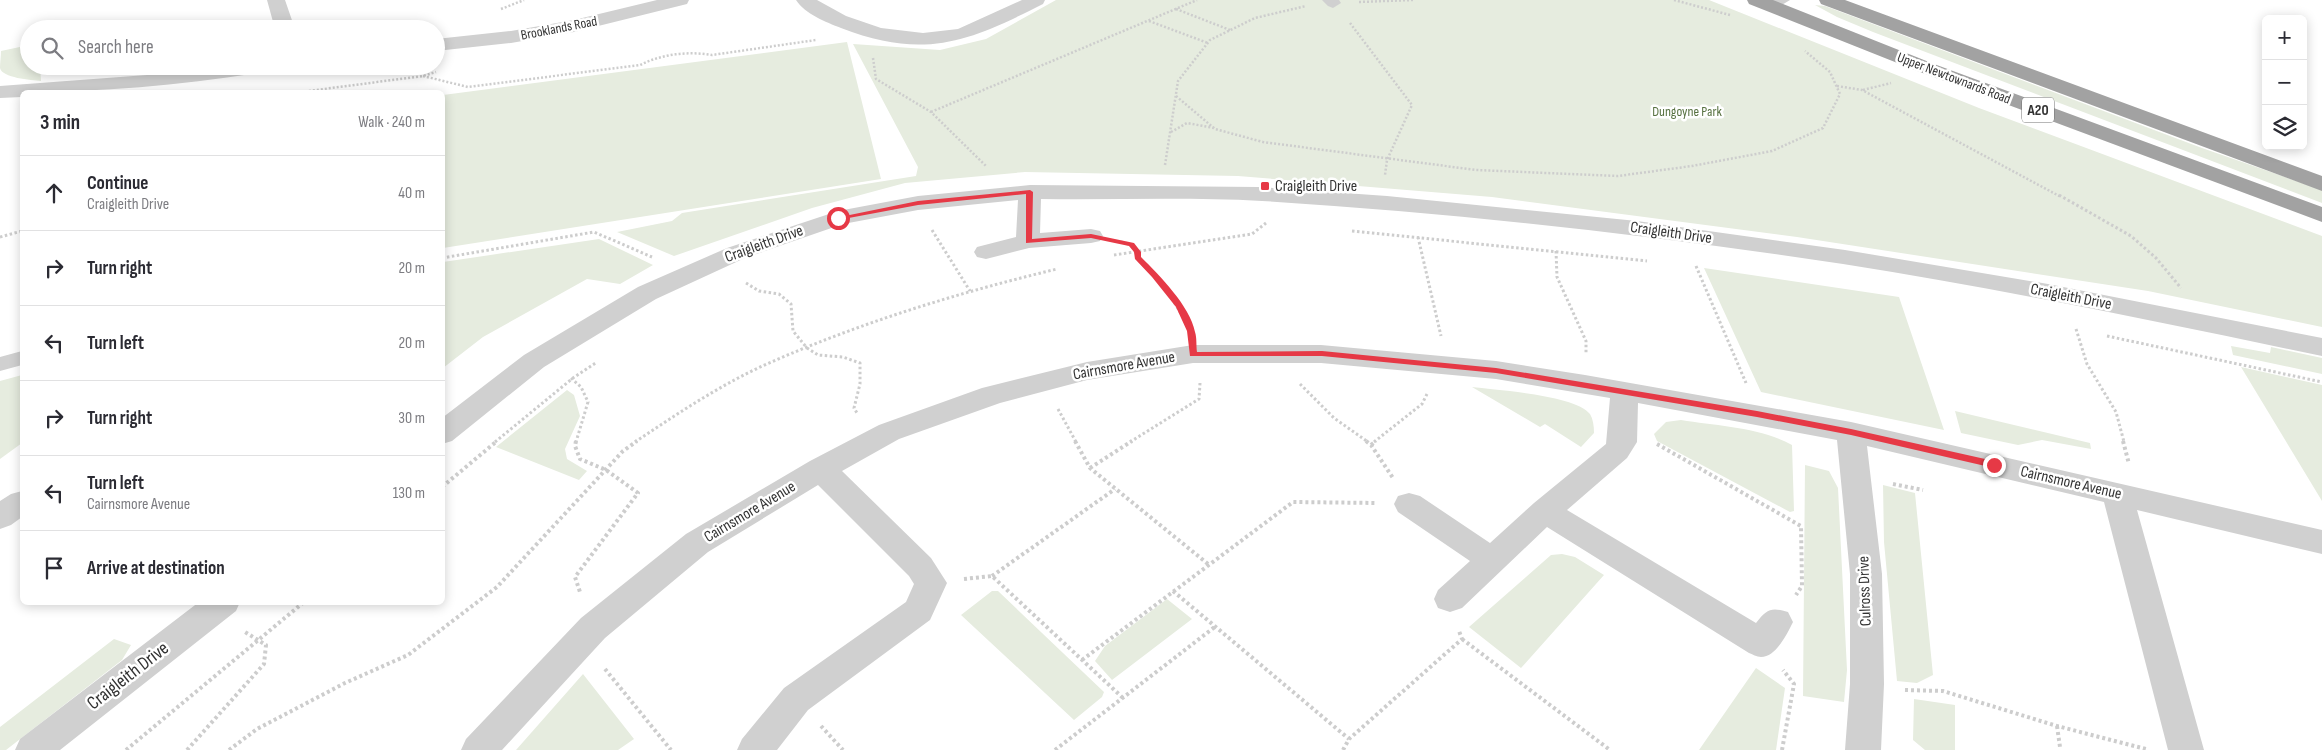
<!DOCTYPE html>
<meta charset="utf-8">
<style>
:root{--surface:#fff;--page:#f2f2f3;--text:#2b2b33;--muted:#7c7c81;--line:#e1e1e2}
body{margin:0;font-family:"Sofia Sans Condensed",sans-serif;background:var(--page);color:var(--text)}
.controls{position:absolute;right:15px;top:15px;display:grid;overflow:hidden;border-radius:8px;box-shadow:0 2px 12px #0003}
.controls button{width:45px;height:45px;display:grid;place-items:center;padding:0;border:0;border-bottom:1px solid var(--line);background:var(--surface);color:var(--text);font:25px sans-serif}
.stop{position:absolute;width:15px;height:15px;margin:-11px;border:4px solid #e63946;border-radius:50%;background:#fff}
.stop.end{background:#e63946;border-color:#fff;box-shadow:0 1px 5px #0008}
.list{margin:0;padding:0;list-style:none}
h2{display:flex;justify-content:space-between;align-items:center;height:65px;margin:0;padding:0 20px;font-size:21px}
h2 small{font-size:16px;font-weight:400;color:var(--muted)}
.list li{display:grid;grid-template-columns:32px 1fr auto;gap:15px;align-items:center;box-sizing:border-box;height:75px;padding:0 20px;border-top:1px solid var(--line)}
.list b{display:block;font-size:19px;white-space:nowrap}
.list p{margin:0;font-size:16px;white-space:nowrap;color:var(--muted)}
.list em{font-size:16px;font-style:normal;color:var(--muted)}
.icon{flex:none;width:28px;height:28px;fill:none;stroke:currentColor;stroke-width:2;stroke-linecap:round;stroke-linejoin:round}
.map{position:relative;flex:none;width:2322px;height:750px;overflow:hidden}
.search{position:absolute;background:var(--surface);box-shadow:0 2px 12px #0003;left:20px;top:20px;width:425px;height:55px;display:flex;align-items:center;gap:12px;box-sizing:border-box;padding:0 18px;border-radius:28px;color:var(--muted);font-size:19px}
.panel{position:absolute;background:var(--surface);box-shadow:0 2px 12px #0003;left:20px;top:90px;width:425px;height:515px;border-radius:8px}
.map>svg:first-child{display:block}
.green{fill:#e6ecdf}
.lines{fill:none;stroke-linecap:round;stroke-linejoin:round}
.path-far2{stroke:#cdcdcd;stroke-width:2.5;stroke-dasharray:2 2;stroke-linecap:butt}
.path-far1{stroke:#cdcdcd;stroke-width:3;stroke-dasharray:2.5 2.5;stroke-linecap:butt}
.path{stroke:#cdcdcd;stroke-width:4;stroke-dasharray:3 3;stroke-linecap:butt}
.service{fill:#d0d0d0;fill-rule:evenodd}
.minor{fill:#d0d0d0;fill-rule:evenodd}
.trunk{fill:#a2a2a2;fill-rule:evenodd}
.route{fill:#e63946}
.poi-dot{fill:#e63946;stroke:#fff;stroke-width:2}
.labels{text-anchor:middle;dominant-baseline:central;stroke-width:5;stroke-linejoin:round;paint-order:stroke}
.far-street-label{font-size:14px;fill:#333;stroke:#fff}
.far-park-label{font-size:14px;fill:#56703f;stroke:#fff}
.shield{fill:#fff;stroke:#707070;stroke-width:1}
.shield-label{font-size:15px;font-weight:bold;fill:#333}
.poi-label{font-size:16px;fill:#333;stroke:#fff;text-anchor:start}
.street-label{font-size:16px;fill:#333;stroke:#fff}
.near-street-label{font-size:19px;fill:#333;stroke:#fff}
</style>
<div class="map">
<svg width="2322" height="750" viewBox="0 0 2322 750">
<rect width="100%" height="100%" fill="#fff"/>
<path class="green" d="M 1056,0 L 1709,0 L 1979,108 L 2322,236 L 2322,327 L 2148,291 L 1797,237 L 1492,197 L 1238,176 L 1025,172 L 905,183 L 812,208 L 674,256 L 617,232 L 672,221 L 682,213 L 916,176 L 918,167 L 853,44 L 940,50 L 986,39 Z
M 1815,5 L 1825,6 L 2202,148 L 2322,190 L 2322,203 L 1873,32 L 1837,17 Z
M 847,42 L 881,179 L 443,248 L 443,95 Z
M 29,45 L 29,66 L 40,66 L 41,81 C 31,80 2,78 0,68 C 0,63 1,56 1,51 Z
M 599,239 L 653,265 L 620,284 L 587,279 L 483,337 L 443,368 L 443,262 Z
M 1704,268 L 1899,297 L 1944,430 L 1761,392 Z
M 2231,346 L 2270,353 L 2271,347 L 2322,358 L 2322,374 L 2233,355 Z
M 2241,367 L 2322,385 L 2322,501 Z
M 22,375 L 22,443 L 0,459 L 0,381 Z
M 1472,387 C 1496,390 1576,395 1590,414 C 1593,419 1594,426 1594,433 L 1581,447 L 1545,424 L 1540,427 Z
M 567,390 L 574,395 L 580,416 L 565,449 L 567,459 L 587,471 L 579,480 L 496,447 Z
M 1955,411 L 2090,443 L 2091,449 L 2042,440 L 2018,445 L 1961,433 Z
M 1681,420 C 1717,426 1760,427 1792,445 L 1794,511 L 1790,512 L 1657,441 L 1654,434 L 1666,422 Z
M 1805,465 L 1829,471 L 1838,488 L 1847,670 L 1844,702 L 1803,696 Z
M 1883,485 L 1915,493 L 1933,675 L 1917,683 L 1897,681 L 1884,542 Z
M 1562,554 L 1575,557 L 1604,575 L 1521,668 L 1469,627 L 1551,555 Z
M 992,591 L 998,591 L 1104,692 L 1102,697 L 1074,720 L 961,615 Z
M 1167,599 L 1192,619 L 1112,680 L 1095,661 L 1105,646 Z
M 114,639 L 131,645 L 122,660 L 6,750 L 0,750 L 0,727 Z
M 1756,668 L 1785,688 L 1776,750 L 1699,750 Z
M 583,674 L 634,739 L 618,750 L 516,750 Z
M 1914,699 L 1955,705 L 1955,750 L 1925,750 L 1913,740 Z"/>
<g class="lines">
<path class="path-far2" d="M 1674,0 L 1730,15
M 1359,2 L 1413,0
M 501,9 L 524,0
M 1176,9 L 1230,30
M 1149,21 L 1208,43
M 1350,23 L 1412,105 L 1387,160 L 1385,175
M 873,58 L 876,79 L 931,112 L 987,167
M 423,76 L 468,87 L 640,65 C 662,54 688,51 712,55 L 816,40
M 1837,86 L 1862,90 L 2061,197
M 1863,90 L 1891,83
M 301,92 L 423,76 L 436,72
M 1176,96 L 1215,129 L 1263,142 L 1476,170 L 1618,176 L 1692,166 L 1772,151 L 1823,128 L 1840,94 L 1830,72 L 1805,51
M 931,112 L 1197,0
M 1171,132 L 1187,123 L 1214,128
M 1165,165 L 1178,81 L 1210,40 L 1255,18 L 1306,6"/>
<path class="path-far1" d="M 2059,195 L 2131,236 L 2156,258 L 2181,288
M 932,230 L 970,291
M 1352,231 L 1647,261
M 0,237 L 22,231
M 1418,237 L 1441,336
M 1121,242 L 1132,245 L 1138,252 L 1137,258 L 1166,289 L 1188,325
M 1556,251 L 1557,277 L 1586,341 L 1586,354
M 1114,255 L 1252,234 L 1266,223
M 442,258 L 594,232 L 652,257
M 1696,266 L 1746,383
M 746,283 L 759,291 L 779,294 L 791,304 L 793,331 L 807,348 L 818,355 L 843,357 L 860,363 L 860,384 L 854,408 L 857,413
M 2076,329 L 2087,364 L 2116,412 L 2124,442
M 2107,336 L 2322,382
M 571,378 L 581,387 L 588,402 L 576,442
M 1300,384 L 1334,418 L 1368,442
M 1058,409 L 1076,442
M 495,442 L 573,378 L 597,362
M 635,442 C 680,412 726,381 776,360 C 866,321 961,292 1057,269
M 1130,442 L 1199,399 L 1200,383
M 1374,442 L 1422,404 L 1427,394"/>
<path class="path" d="M 576,441 L 575,446 L 580,459 L 606,470 L 638,493 L 575,577 L 580,592
M 1075,441 L 1090,468 L 1208,564
M 1366,441 L 1371,445 L 1393,478
M 2123,441 L 2129,464
M 1657,444 L 1801,526 L 1802,586 L 1796,595
M 1371,445 L 1376,441
M 1090,468 L 1132,441
M 1893,484 L 1923,490
M 442,487 L 497,441
M 992,576 L 1115,489
M 964,579 L 992,576 L 1123,698
M 1173,591 L 1349,739
M 1462,639 L 1610,750
M 1082,660 L 1293,502 L 1376,503
M 605,669 L 671,750
M 1905,690 L 1943,691 L 2057,726 L 2146,749
M 821,726 L 843,750
M 2057,726 L 2060,747
M 126,750 L 304,602
M 187,750 L 264,664 L 266,645 L 245,632
M 229,750 L 257,729 L 345,683 L 408,655 L 497,587 L 623,451 L 637,441
M 1055,750 L 1216,626
M 1343,750 L 1349,739 L 1462,639 L 1459,631
M 1782,750 L 1794,684 L 1783,670"/>
<path class="service" d="M 1322,0 L 1339,0 L 1341,3 L 1333,8 L 1328,6 Z
M 1770,0 L 1790,0 L 1775,9 L 1765,9 L 1762,6 Z
M 22,351 L 22,365 L 0,371 L 0,357 Z"/>
<path class="minor" d="M 267,0 L 285,0 L 295,29 L 275,29 Z
M 657,0 L 689,0 L 687,4 L 574,32 L 511,43 L 436,51 L 436,39 L 511,31 L 574,20 Z
M 796,0 L 817,0 L 846,16 L 881,28 L 923,33 L 958,29 L 1022,0 L 1045,0 L 1043,4 C 968,42 924,60 841,28 C 826,22 805,14 796,0 Z
M 223,66 L 274,66 L 271,70 L 264,72 C 184,85 104,92 22,92 L 22,97 L 0,98 L 0,86 L 187,72 Z
M 1030,185 L 1258,187 L 1387,196 L 1637,221 L 1845,250 L 2048,284 L 2322,338 L 2322,356 C 2163,323 2004,289 1843,264 C 1651,235 1457,213 1262,201 C 1189,197 1115,200 1041,199 L 1040,233 L 1091,229 L 1100,231 L 1103,236 L 1100,241 L 1091,243 L 1029,248 L 986,259 L 977,257 L 974,252 L 977,247 L 1016,237 L 1018,200 L 918,210 L 843,224 L 745,258 L 656,299 L 544,367 L 452,441 L 442,444 L 442,418 L 524,355 L 638,287 L 727,248 L 838,211 L 918,196 Z
M 1193,345 L 1321,345 L 1496,361 L 1585,375 L 1851,422 L 2322,530 L 2322,554 L 2137,510 L 2204,750 L 2168,750 L 2104,502 L 1867,446 L 1882,574 L 1884,684 L 1881,750 L 1845,750 L 1850,684 L 1850,574 L 1837,440 L 1638,403 L 1637,442 L 1627,458 L 1567,510 L 1756,623 C 1767,609 1771,607 1788,612 L 1793,622 C 1787,634 1776,657 1761,657 C 1757,657 1752,654 1749,653 L 1547,527 L 1462,608 L 1450,612 L 1438,608 L 1434,599 L 1438,590 L 1470,561 L 1398,512 L 1394,504 L 1398,496 L 1409,493 L 1420,496 L 1490,543 L 1534,503 L 1606,444 L 1610,398 L 1496,379 L 1321,363 L 1193,363 L 1087,380 L 1000,403 L 899,439 L 842,471 L 931,558 L 947,583 L 930,620 L 808,710 L 777,750 L 737,750 L 742,739 L 784,688 L 906,602 L 914,584 L 909,576 L 818,485 L 708,552 L 605,638 L 502,750 L 461,750 L 466,739 L 581,618 L 686,534 L 810,461 L 879,425 L 982,388 L 1087,362 Z
M 22,491 L 22,517 L 11,525 L 0,529 L 0,501 L 11,494 Z
M 199,602 L 240,602 L 236,611 L 60,750 L 15,750 L 20,739 Z"/>
<path class="trunk" d="M 1747,0 L 1773,0 L 1934,64 L 2322,207 L 2322,222 L 1920,72 L 1749,4 Z
M 1819,0 L 1845,0 L 2322,176 L 2322,191 L 1821,4 Z"/>
</g>
<path class="route" d="M 1030,190 L 1033,192 L 1032,239 L 1091,234 L 1134,243 L 1141,252 L 1141,257 C 1160,276 1190,306 1195,332 C 1197,338 1196,345 1197,352 L 1322,351 L 1496,368 L 1757,411 L 1851,429 L 1994,461 L 1998,465 L 1994,468 L 1851,435 L 1757,417 L 1496,373 L 1322,356 L 1190,356 L 1187,331 L 1176,307 L 1152,277 L 1135,259 L 1134,252 L 1129,246 L 1091,238 L 1026,243 L 1026,194 L 918,205 L 838,220 L 835,218 L 918,201 Z"/>
<rect class="poi-dot" x="1260" y="181" width="10" height="10" rx="2.5"/>
<g class="labels">
<g class="far-street-label">
<text transform="translate(559 28) rotate(-11)">Brooklands Road</text>
<text transform="translate(1954 78) rotate(21)">Upper Newtownards Road</text>
</g>
<g class="far-park-label">
<text x="1687" y="111">Dungoyne Park</text>
</g>
<rect class="shield" x="2022" y="97.5" width="32" height="25" rx="4"/>
<g class="shield-label">
<text x="2038" y="110">A20</text>
</g>
<g class="poi-label">
<text x="1275" y="186">Craigleith Drive</text>
</g>
<g class="street-label">
<text transform="translate(1671 233) rotate(8)">Craigleith Drive</text>
<text transform="translate(764 244) rotate(-20)">Craigleith Drive</text>
<text transform="translate(2071 297) rotate(11)">Craigleith Drive</text>
<text transform="translate(1124 366) rotate(-10)">Cairnsmore Avenue</text>
<text transform="translate(2071 483) rotate(13)">Cairnsmore Avenue</text>
<text transform="translate(750 512) rotate(-31)">Cairnsmore Avenue</text>
<text transform="translate(1865 591) rotate(-92)">Culross Drive</text>
</g>
<g class="near-street-label">
<text transform="translate(128 676) rotate(-38)">Craigleith Drive</text>
</g>
</g>
</svg>
<div class="controls">
<button>+</button>
<button>−</button>
<button><svg class="icon" aria-label="layers" viewBox="0 0 24 24"><path d="M12 4l9 5-9 5-9-5zM3 14l9 5 9-5"/></svg></button>
</div>
<div class="stop" style="left:838px;top:218px"></div>
<div class="stop end" style="left:1994px;top:465px"></div>
<div class="search"><svg class="icon" aria-label="search" viewBox="0 0 24 24"><circle cx="10" cy="10" r="6"/><path d="M15 15l6 6"/></svg>Search here</div>
<section class="panel">
<h2>3 min<small>Walk · 240 m</small></h2>
<ul class="list">
<li><svg class="icon" aria-label="ahead" viewBox="0 0 24 24"><path d="M12 20V5M6 11l6-6 6 6"/></svg><div><b>Continue</b><p>Craigleith Drive</p></div><em>40 m</em></li>
<li><svg class="icon" aria-label="right" viewBox="0 0 24 24"><path d="M7 20v-9h11M14 6l5 5-5 5"/></svg><div><b>Turn right</b></div><em>20 m</em></li>
<li><svg class="icon" aria-label="left" viewBox="0 0 24 24"><path d="M17 20v-9H6M10 6l-5 5 5 5"/></svg><div><b>Turn left</b></div><em>20 m</em></li>
<li><svg class="icon" aria-label="right" viewBox="0 0 24 24"><path d="M7 20v-9h11M14 6l5 5-5 5"/></svg><div><b>Turn right</b></div><em>30 m</em></li>
<li><svg class="icon" aria-label="left" viewBox="0 0 24 24"><path d="M17 20v-9H6M10 6l-5 5 5 5"/></svg><div><b>Turn left</b><p>Cairnsmore Avenue</p></div><em>130 m</em></li>
<li><svg class="icon" aria-label="arrive" viewBox="0 0 24 24"><path d="M6 21V4h12l-3 4 3 4H6"/></svg><div><b>Arrive at destination</b></div></li>
</ul>
</section>
</div>
